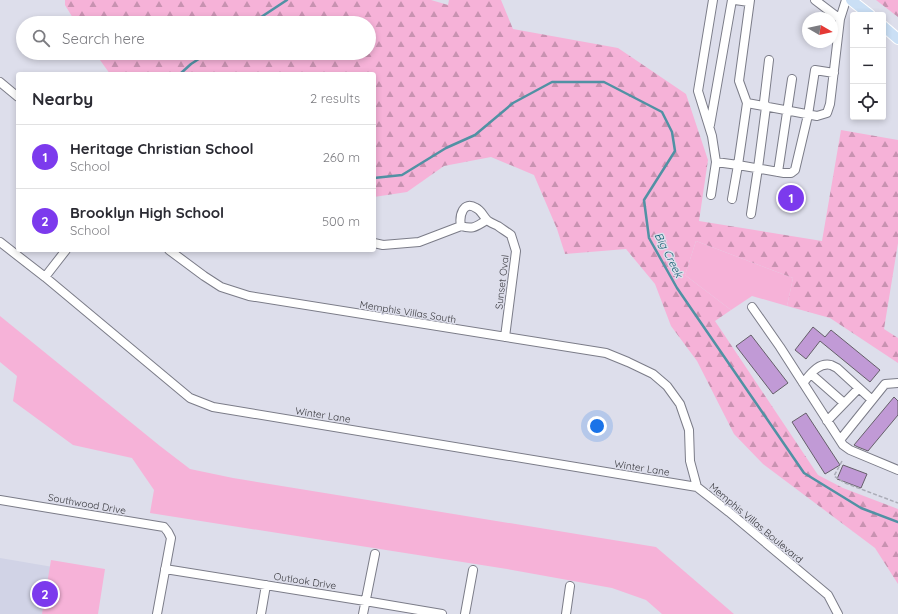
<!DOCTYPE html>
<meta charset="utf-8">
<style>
:root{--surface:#fff;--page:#f2f2f3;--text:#2b2b33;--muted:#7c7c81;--line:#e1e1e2;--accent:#7c3aed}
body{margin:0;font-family:Quicksand,sans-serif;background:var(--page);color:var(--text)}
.controls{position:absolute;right:12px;top:12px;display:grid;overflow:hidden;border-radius:4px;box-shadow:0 2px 6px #0003}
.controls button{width:36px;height:36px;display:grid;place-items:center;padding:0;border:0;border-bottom:1px solid var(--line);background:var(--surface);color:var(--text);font:20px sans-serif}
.compass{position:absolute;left:802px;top:12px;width:36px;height:36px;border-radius:50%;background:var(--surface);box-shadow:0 2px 6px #0003;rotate:99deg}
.you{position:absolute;left:597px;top:426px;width:14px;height:14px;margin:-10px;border:3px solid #fff;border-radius:50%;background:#1a73e8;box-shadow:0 0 0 6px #1a73e833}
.badge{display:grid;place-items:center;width:26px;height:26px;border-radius:50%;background:var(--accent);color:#fff;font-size:13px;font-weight:700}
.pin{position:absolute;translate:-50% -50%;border:2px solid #fff;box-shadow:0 1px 4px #0006}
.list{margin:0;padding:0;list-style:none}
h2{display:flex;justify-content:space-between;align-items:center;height:52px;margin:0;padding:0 16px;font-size:17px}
h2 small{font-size:13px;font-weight:400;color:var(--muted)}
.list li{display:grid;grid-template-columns:26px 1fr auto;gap:12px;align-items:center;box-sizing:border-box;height:64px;padding:0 16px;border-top:1px solid var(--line)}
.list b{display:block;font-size:15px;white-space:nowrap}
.list p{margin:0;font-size:13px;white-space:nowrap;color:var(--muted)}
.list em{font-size:13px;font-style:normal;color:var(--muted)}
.icon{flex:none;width:22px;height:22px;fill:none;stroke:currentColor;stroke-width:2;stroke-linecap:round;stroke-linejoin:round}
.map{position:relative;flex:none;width:898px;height:614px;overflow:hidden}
.search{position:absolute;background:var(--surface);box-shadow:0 2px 6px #0003;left:16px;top:16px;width:360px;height:44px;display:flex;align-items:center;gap:10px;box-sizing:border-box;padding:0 14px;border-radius:22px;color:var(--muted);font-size:15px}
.panel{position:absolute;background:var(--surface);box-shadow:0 2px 6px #0003;left:16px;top:72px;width:360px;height:180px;border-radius:4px}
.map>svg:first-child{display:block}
.built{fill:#d1d3e6}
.grass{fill:#f6b2d8}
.forest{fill:url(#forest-firs)}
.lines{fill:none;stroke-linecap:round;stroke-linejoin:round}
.stream{stroke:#5191a4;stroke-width:2.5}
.building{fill:#c19ad6;stroke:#655f69}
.minor-casing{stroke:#7b7c88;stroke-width:10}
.major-casing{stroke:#fff;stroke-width:12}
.path{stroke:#abacb7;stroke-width:1.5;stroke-dasharray:4 2;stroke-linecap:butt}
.minor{stroke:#fff;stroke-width:8}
.major{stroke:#cadff5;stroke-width:10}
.labels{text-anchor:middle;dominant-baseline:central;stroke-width:3;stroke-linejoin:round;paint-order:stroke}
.street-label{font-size:10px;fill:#39393e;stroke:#dddeeb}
.water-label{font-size:11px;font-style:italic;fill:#135f71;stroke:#dddeeb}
</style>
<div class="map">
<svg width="898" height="614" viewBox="0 0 898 614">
<defs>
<pattern id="forest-firs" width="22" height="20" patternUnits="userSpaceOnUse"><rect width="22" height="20" fill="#f6b2d8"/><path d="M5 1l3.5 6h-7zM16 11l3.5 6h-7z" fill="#c892b1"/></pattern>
</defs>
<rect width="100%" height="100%" fill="#dddeeb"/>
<path class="built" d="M 0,558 L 94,574 L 87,614 L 0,614 Z"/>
<path class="grass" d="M 696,241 L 793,278 L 787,306 L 752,296 L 731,310 L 685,275 Z
M 0,316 L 160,446 L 190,469 L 233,478 L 656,547 L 734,614 L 662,614 L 646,600 L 612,588 L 507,569 L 150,513 L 154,490 L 132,458 L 73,445 L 13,401 L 17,376 L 0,362 Z
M 51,560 L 105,569 L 98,614 L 42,614 Z"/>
<path class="forest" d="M 65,0 L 431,0 L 448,5 L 449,0 L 501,0 L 513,29 L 618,48 L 686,94 L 708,160 L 699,221 L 822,241 L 841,130 L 898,140 L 898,243 L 884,329 L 898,338 L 898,363 L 830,318 L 787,306 L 793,278 L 696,241 L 685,275 L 731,310 L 715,321 L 818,475 L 843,488 L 898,509 L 898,584 L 875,548 L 763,464 L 734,434 L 697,361 L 671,326 L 655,284 L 626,249 L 565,254 L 557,229 L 534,175 L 491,157 L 444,166 L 407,192 L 374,197 L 374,74 L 110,74 L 95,53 L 369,53 L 369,23 L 76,23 L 65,5 Z
M 876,0 L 898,0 L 898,17 Z"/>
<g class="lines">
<path class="stream" d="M 252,23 L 287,0
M 180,74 L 191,64 L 208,53
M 374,178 L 402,175 L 446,148 L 475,135 L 513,103 L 552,82 L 604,82 L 662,112 L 672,132 L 675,151 L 644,200 L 649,238 L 677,288 L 804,473 L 861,508 L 898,522"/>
</g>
<path class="building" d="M 813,327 L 825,337 L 831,330 L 880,370 L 870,382 L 820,341 L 806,359 L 795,350 Z
M 751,335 L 788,383 L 773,394 L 736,346 Z
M 894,397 L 898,401 L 898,415 L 868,451 L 858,447 L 854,445 Z
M 806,413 L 840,465 L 825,474 L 792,422 Z
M 843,465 L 867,474 L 861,488 L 837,479 Z"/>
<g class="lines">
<g class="minor-casing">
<path id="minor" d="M 713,0 L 698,91 L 712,136 L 716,162
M 735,0 L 749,2
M 750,0 L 739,81 L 747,103 L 817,116 L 827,113 L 830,104 L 840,19 L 846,0
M 815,0 L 840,19
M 0,82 L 18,97
M 747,103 L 738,165 L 784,173 L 791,173 L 795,170 L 808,115 L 815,70 L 834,73
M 710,125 L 732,0
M 778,172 L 792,79
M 711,195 L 716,162 L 738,165 L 732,199
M 751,214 L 758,168 L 766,107 L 764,102 L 769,60
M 461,226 C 459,216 463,200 476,208 C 481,210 483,216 487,220 C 489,222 494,224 498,226 C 502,229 507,232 511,235 L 516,251 L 505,337
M 461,226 C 474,230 476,226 487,220
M 0,242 L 45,277 L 190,398 L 213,407 L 697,487
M 374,243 L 383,245 L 419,242 L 461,226
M 169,250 L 204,276 L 221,287 L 249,296 L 606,353 L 628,362 L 653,374 L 667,386 L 680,404 L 689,430 L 690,461 L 697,487 L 729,512 L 828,595 L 838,614
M 45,277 L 66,250
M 752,307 L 780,347 L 843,445 L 850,450 L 898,470
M 811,374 L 844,403
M 803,383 C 810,375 818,362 831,365 C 833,366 835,367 837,368 L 872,400
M 827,421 L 859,388
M 840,440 L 885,384 L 898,383
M 0,500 L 164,527 L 168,532 L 171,538 L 157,614
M 165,569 L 365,601 L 442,614
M 261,614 L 266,585
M 363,614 L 375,554
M 465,614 L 473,570
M 566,614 L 570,586"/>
</g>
<g class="major-casing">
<path id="major" d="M 851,0 L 870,15
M 883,26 L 898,39"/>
</g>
<path class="path" d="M 842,461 L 834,476 L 845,483 L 898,503"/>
<use href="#minor" class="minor"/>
<use href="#major" class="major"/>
</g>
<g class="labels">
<g class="street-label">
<text transform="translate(502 282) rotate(-83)">Sunset Oval</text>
<text transform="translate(408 312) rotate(9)">Memphis Villas South</text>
<text transform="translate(323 415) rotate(9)">Winter Lane</text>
<text transform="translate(642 468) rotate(9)">Winter Lane</text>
<text transform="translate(87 504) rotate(10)">Southwood Drive</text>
<text transform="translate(756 523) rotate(40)">Memphis Villas Boulevard</text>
<text transform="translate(305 581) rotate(9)">Outlook Drive</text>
</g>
<g class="water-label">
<text transform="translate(669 255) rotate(63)">Big Creek</text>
</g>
</g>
</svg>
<div class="controls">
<button>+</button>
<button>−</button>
<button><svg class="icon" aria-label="locate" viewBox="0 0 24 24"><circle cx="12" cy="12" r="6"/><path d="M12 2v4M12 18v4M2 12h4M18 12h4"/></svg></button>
</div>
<svg class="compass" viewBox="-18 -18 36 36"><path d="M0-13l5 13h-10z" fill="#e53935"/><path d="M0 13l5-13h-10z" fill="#7c7c81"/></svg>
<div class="you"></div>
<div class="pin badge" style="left:791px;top:198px">1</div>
<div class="pin badge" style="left:45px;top:594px">2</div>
<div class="search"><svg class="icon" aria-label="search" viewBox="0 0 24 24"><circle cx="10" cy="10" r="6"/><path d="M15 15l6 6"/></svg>Search here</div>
<section class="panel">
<h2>Nearby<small>2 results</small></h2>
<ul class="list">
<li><span class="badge">1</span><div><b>Heritage Christian School</b><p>School</p></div><em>260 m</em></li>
<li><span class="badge">2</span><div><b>Brooklyn High School</b><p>School</p></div><em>500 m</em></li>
</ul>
</section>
</div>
